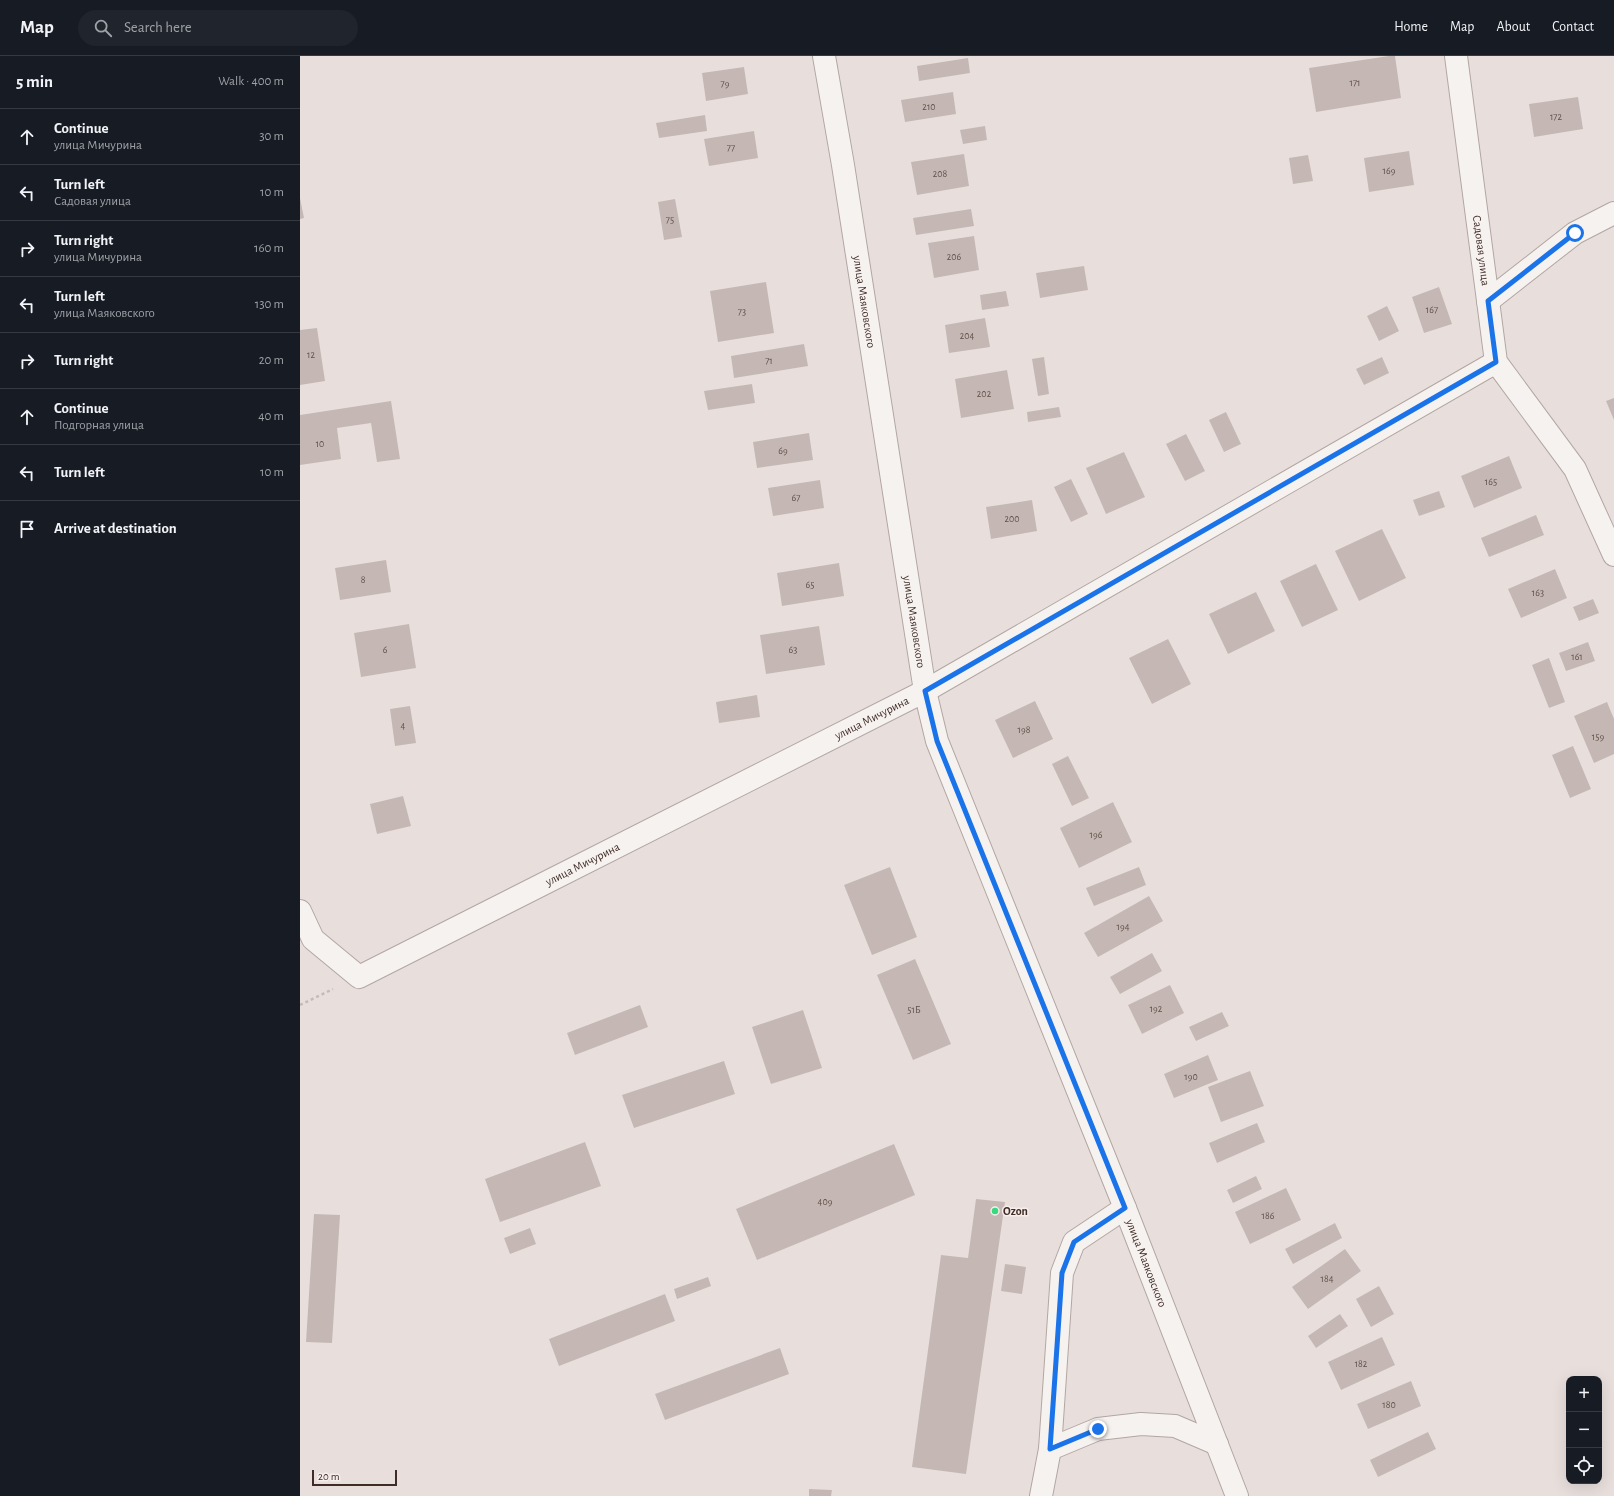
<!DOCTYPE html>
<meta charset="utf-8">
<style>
:root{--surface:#171b24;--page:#20242c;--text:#f1f3f6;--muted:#9ea1a6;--line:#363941}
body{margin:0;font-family:"Alegreya Sans",sans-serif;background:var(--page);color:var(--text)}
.controls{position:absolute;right:12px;bottom:12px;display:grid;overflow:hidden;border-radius:8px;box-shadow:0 4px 16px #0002}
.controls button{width:36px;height:36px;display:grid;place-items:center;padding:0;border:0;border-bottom:1px solid var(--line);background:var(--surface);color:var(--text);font:20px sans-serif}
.scale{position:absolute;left:12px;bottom:10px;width:85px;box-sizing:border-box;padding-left:4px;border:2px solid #402c25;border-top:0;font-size:11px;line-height:14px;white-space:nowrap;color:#402c25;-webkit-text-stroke:3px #f6eeec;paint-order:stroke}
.stop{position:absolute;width:12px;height:12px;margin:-9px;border:3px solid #1a73e8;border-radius:50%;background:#fff}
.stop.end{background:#1a73e8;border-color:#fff;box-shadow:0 1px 4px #0008}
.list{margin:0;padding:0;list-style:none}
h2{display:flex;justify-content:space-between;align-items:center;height:52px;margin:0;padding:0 16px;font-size:17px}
h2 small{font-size:13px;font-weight:400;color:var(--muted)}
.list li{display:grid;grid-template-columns:26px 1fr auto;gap:12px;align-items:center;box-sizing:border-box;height:56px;padding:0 16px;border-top:1px solid var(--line)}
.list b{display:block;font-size:15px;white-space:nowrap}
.list p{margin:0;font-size:13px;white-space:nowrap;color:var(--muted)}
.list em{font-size:13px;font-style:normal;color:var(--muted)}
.icon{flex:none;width:22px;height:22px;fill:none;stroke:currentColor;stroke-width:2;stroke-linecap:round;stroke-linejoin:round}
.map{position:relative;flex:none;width:1314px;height:1440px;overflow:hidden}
header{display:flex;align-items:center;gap:24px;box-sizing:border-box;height:56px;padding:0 20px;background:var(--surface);border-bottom:1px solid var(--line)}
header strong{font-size:19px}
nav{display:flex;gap:22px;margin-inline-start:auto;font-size:14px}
.search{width:280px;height:36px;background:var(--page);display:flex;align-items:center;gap:10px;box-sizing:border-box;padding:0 14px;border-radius:22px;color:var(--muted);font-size:15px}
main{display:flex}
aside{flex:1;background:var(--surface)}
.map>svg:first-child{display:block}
.building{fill:#c5b8b4}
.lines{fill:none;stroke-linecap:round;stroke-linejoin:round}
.minor-casing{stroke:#b2a6a2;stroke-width:24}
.path{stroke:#c3bbb7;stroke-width:2.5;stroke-dasharray:3 3;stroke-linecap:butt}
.minor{stroke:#f6f2f0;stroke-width:22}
.route{stroke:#1a73e8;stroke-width:5}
.poi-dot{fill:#36d980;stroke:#f6eeec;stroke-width:1.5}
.labels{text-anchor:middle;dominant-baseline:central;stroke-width:3;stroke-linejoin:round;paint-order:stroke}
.number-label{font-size:10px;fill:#614f49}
.street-label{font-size:12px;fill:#402c25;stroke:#f6eeec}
.poi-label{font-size:12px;font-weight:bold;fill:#402c25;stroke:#f6eeec;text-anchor:start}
</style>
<header>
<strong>Map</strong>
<div class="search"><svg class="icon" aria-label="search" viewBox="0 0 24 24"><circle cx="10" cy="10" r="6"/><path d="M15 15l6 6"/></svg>Search here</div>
<nav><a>Home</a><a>Map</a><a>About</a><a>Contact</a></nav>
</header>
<main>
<aside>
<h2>5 min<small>Walk · 400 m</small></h2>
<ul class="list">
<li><svg class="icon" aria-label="ahead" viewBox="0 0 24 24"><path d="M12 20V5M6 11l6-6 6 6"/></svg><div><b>Continue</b><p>улица Мичурина</p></div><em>30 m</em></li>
<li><svg class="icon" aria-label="left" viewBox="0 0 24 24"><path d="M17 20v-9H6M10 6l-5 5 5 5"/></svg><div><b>Turn left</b><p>Садовая улица</p></div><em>10 m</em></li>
<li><svg class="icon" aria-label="right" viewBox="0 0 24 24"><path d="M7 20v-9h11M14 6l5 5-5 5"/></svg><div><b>Turn right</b><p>улица Мичурина</p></div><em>160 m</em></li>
<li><svg class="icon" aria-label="left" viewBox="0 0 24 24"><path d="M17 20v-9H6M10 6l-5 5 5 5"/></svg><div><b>Turn left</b><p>улица Маяковского</p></div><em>130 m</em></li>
<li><svg class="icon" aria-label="right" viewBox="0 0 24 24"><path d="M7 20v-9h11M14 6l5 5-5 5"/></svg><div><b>Turn right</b></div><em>20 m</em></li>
<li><svg class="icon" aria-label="ahead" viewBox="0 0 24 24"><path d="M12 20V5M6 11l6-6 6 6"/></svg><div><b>Continue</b><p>Подгорная улица</p></div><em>40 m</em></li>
<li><svg class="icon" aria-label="left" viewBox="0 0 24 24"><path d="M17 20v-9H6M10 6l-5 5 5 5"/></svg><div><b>Turn left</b></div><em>10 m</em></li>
<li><svg class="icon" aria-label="arrive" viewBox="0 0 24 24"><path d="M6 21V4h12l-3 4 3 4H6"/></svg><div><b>Arrive at destination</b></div></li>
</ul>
</aside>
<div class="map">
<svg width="1314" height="1440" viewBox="0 0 1314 1440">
<rect width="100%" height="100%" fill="#e8dfdd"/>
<path class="building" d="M 1089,0 L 1095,0 L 1101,42 L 1016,56 L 1009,12 Z
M 668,2 L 670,17 L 619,25 L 617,10 Z
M 444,11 L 448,38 L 406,45 L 402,17 Z
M 653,36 L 656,58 L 605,66 L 601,44 Z
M 1278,41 L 1283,73 L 1234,81 L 1229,48 Z
M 405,59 L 407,75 L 359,82 L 356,67 Z
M 685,70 L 687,84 L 663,88 L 660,74 Z
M 454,75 L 458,102 L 409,110 L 404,83 Z
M 1109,95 L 1114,129 L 1069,136 L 1064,102 Z
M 664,98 L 669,130 L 617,139 L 611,106 Z
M 1008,99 L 1013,125 L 993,128 L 989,102 Z
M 0,142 L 4,162 L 0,163 Z
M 375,143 L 382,181 L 364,184 L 358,146 Z
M 671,153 L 674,170 L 616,179 L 613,162 Z
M 674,180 L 679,214 L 634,222 L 628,187 Z
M 784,210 L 788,234 L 740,242 L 736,217 Z
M 466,226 L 474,277 L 418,286 L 410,235 Z
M 1139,231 L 1152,268 L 1124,277 L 1112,241 Z
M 706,235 L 709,250 L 682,254 L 680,239 Z
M 1087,250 L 1099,275 L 1079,285 L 1067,260 Z
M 685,262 L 690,291 L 649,297 L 645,269 Z
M 17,272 L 25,325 L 0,329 L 0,274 Z
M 504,288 L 508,310 L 434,322 L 431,300 Z
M 744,301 L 749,338 L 738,340 L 732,303 Z
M 1082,301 L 1089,317 L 1064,329 L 1056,313 Z
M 707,314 L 714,353 L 661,362 L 655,323 Z
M 452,328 L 455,347 L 408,354 L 404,335 Z
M 1314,342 L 1314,364 L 1306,345 Z
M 91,345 L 100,403 L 77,406 L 71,367 L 37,372 L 41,403 L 0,409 L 0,359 Z
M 759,351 L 761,361 L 728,366 L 727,356 Z
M 926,356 L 941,388 L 924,396 L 909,364 Z
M 509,377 L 513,404 L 457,412 L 453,386 Z
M 886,378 L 905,415 L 885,425 L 866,388 Z
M 824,396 L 845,441 L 806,458 L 786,412 Z
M 1209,400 L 1222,432 L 1174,452 L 1161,420 Z
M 771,423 L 788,458 L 771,466 L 754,431 Z
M 520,424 L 524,452 L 473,460 L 468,432 Z
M 1139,435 L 1145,451 L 1119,460 L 1113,444 Z
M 732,444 L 737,475 L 691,483 L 686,451 Z
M 1236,459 L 1244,479 L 1189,501 L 1181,482 Z
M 1082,473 L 1106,522 L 1059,545 L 1035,495 Z
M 86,504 L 91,536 L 40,544 L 35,512 Z
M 539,507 L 544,540 L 482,550 L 477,517 Z
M 1016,508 L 1038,554 L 1002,571 L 980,525 Z
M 1255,513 L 1267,542 L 1221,562 L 1208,533 Z
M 956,536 L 975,575 L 928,598 L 909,558 Z
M 1293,543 L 1299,557 L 1279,565 L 1273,551 Z
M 109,568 L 116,612 L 61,621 L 54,577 Z
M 519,570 L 525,609 L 466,618 L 460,579 Z
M 868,583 L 891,628 L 852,648 L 829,602 Z
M 1288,586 L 1295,605 L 1266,615 L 1259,597 Z
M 1249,602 L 1265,646 L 1249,652 L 1232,609 Z
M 457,639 L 460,661 L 419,667 L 416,646 Z
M 735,645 L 753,683 L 713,702 L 695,664 Z
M 1307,646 L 1314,663 L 1314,698 L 1294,707 L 1274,660 Z
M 110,650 L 116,687 L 95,690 L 90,653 Z
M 1273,690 L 1291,733 L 1270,742 L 1252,699 Z
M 768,700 L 789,742 L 772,750 L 752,708 Z
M 103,740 L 111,770 L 77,778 L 70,748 Z
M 813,746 L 832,786 L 779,812 L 760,772 Z
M 590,811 L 617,881 L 572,899 L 544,829 Z
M 839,811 L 846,829 L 794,850 L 786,832 Z
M 849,840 L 863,865 L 798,901 L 784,877 Z
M 852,897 L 862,915 L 820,938 L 810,921 Z
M 615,903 L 651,988 L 613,1004 L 577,919 Z
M 870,929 L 884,957 L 842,978 L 828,949 Z
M 340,949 L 348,971 L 275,999 L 267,977 Z
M 503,954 L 522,1012 L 471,1028 L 452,971 Z
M 922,956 L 929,970 L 896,985 L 889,971 Z
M 908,999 L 918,1024 L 874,1042 L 864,1018 Z
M 424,1005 L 435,1038 L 334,1072 L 322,1039 Z
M 950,1015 L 964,1050 L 921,1066 L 908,1031 Z
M 957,1067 L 965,1086 L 917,1107 L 909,1087 Z
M 285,1086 L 301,1130 L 200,1166 L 185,1123 Z
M 594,1088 L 615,1139 L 457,1204 L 436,1153 Z
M 956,1120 L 962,1133 L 933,1147 L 927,1134 Z
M 986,1132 L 1001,1164 L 950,1188 L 935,1156 Z
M 676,1143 L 705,1146 L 666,1418 L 612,1411 L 641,1199 L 668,1202 Z
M 14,1158 L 40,1159 L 32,1287 L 6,1286 Z
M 1035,1167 L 1042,1182 L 993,1208 L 985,1193 Z
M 230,1172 L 236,1188 L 210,1198 L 204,1182 Z
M 1045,1193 L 1061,1215 L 1008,1253 L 992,1231 Z
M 705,1208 L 726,1211 L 722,1238 L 701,1235 Z
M 408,1221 L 411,1230 L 377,1243 L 374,1233 Z
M 1079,1230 L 1094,1258 L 1071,1271 L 1056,1243 Z
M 365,1238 L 375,1265 L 259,1310 L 249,1283 Z
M 1040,1258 L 1048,1270 L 1016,1292 L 1008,1280 Z
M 1082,1281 L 1095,1309 L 1041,1334 L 1028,1306 Z
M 480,1292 L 489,1318 L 365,1364 L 355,1338 Z
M 1111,1325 L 1121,1350 L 1068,1373 L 1057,1348 Z
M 1128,1376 L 1136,1393 L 1078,1421 L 1070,1404 Z
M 509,1433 L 532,1434 L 531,1440 L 509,1440 Z"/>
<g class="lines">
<g class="minor-casing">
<g id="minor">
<path id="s1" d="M 524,0 L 543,109 L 625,635 L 637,685 L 825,1152 L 937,1440"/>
<path id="s2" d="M 1156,0 L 1196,306 L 1275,413 L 1314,499"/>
<path d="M 1188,245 L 1275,177 L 1314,157"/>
<path id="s3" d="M 0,855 L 13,883 L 59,921 L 625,635 L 1196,306"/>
<path d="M 750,1393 L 798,1373 L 841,1368 L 875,1370 L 917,1388"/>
<path d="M 741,1440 L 750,1393 L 762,1217 L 774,1186 L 825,1152"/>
</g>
</g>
<path class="path" d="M 0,949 L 33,933"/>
<use href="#minor" class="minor"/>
</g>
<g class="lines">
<path class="route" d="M 798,1373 L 750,1393 L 762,1217 L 774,1186 L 825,1152 L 637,685 L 625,635 L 1196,306 L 1188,245 L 1275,177"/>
</g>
<circle class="poi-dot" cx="695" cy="1155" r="4"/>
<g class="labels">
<g class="number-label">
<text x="1055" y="27">171</text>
<text x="425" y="28">79</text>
<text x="629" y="51">210</text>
<text x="1256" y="61">172</text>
<text x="431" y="92">77</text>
<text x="1089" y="115">169</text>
<text x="640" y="118">208</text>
<text x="370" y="164">75</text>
<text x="654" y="201">206</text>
<text x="1132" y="254">167</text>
<text x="442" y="256">73</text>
<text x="667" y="280">204</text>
<text x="11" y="299">12</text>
<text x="469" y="305">71</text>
<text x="684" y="338">202</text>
<text x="20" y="388">10</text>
<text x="483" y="395">69</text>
<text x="1191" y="426">165</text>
<text x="496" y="442">67</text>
<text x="712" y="463">200</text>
<text x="63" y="524">8</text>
<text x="510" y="529">65</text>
<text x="1238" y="537">163</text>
<text x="85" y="594">6</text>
<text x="493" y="594">63</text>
<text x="1277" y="601">161</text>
<text x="103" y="670">4</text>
<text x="724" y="674">198</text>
<text x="1298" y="681">159</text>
<text x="796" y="779">196</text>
<text x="823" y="871">194</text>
<text x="856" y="953">192</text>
<text x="614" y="954">51Б</text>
<text x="891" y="1021">190</text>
<text x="525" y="1146">409</text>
<text x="968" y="1160">186</text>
<text x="1027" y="1223">184</text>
<text x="1061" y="1308">182</text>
<text x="1089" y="1349">180</text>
</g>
<g class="street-label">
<text stroke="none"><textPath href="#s2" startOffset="196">Садовая улица</textPath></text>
<text stroke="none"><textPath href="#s1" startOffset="249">улица Маяковского</textPath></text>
<text stroke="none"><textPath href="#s1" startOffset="573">улица Маяковского</textPath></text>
<text stroke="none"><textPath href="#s3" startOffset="665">улица Мичурина</textPath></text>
<text stroke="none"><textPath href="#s3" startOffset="341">улица Мичурина</textPath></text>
<text stroke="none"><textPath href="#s1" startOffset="1257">улица Маяковского</textPath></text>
</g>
<g class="poi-label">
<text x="703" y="1155">Ozon</text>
</g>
</g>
</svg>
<div class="controls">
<button>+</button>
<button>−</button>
<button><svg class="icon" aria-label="locate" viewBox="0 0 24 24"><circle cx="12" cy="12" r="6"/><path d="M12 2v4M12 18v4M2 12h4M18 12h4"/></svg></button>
</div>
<div class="scale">20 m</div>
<div class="stop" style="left:1275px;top:177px"></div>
<div class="stop end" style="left:798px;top:1373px"></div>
</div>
</main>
